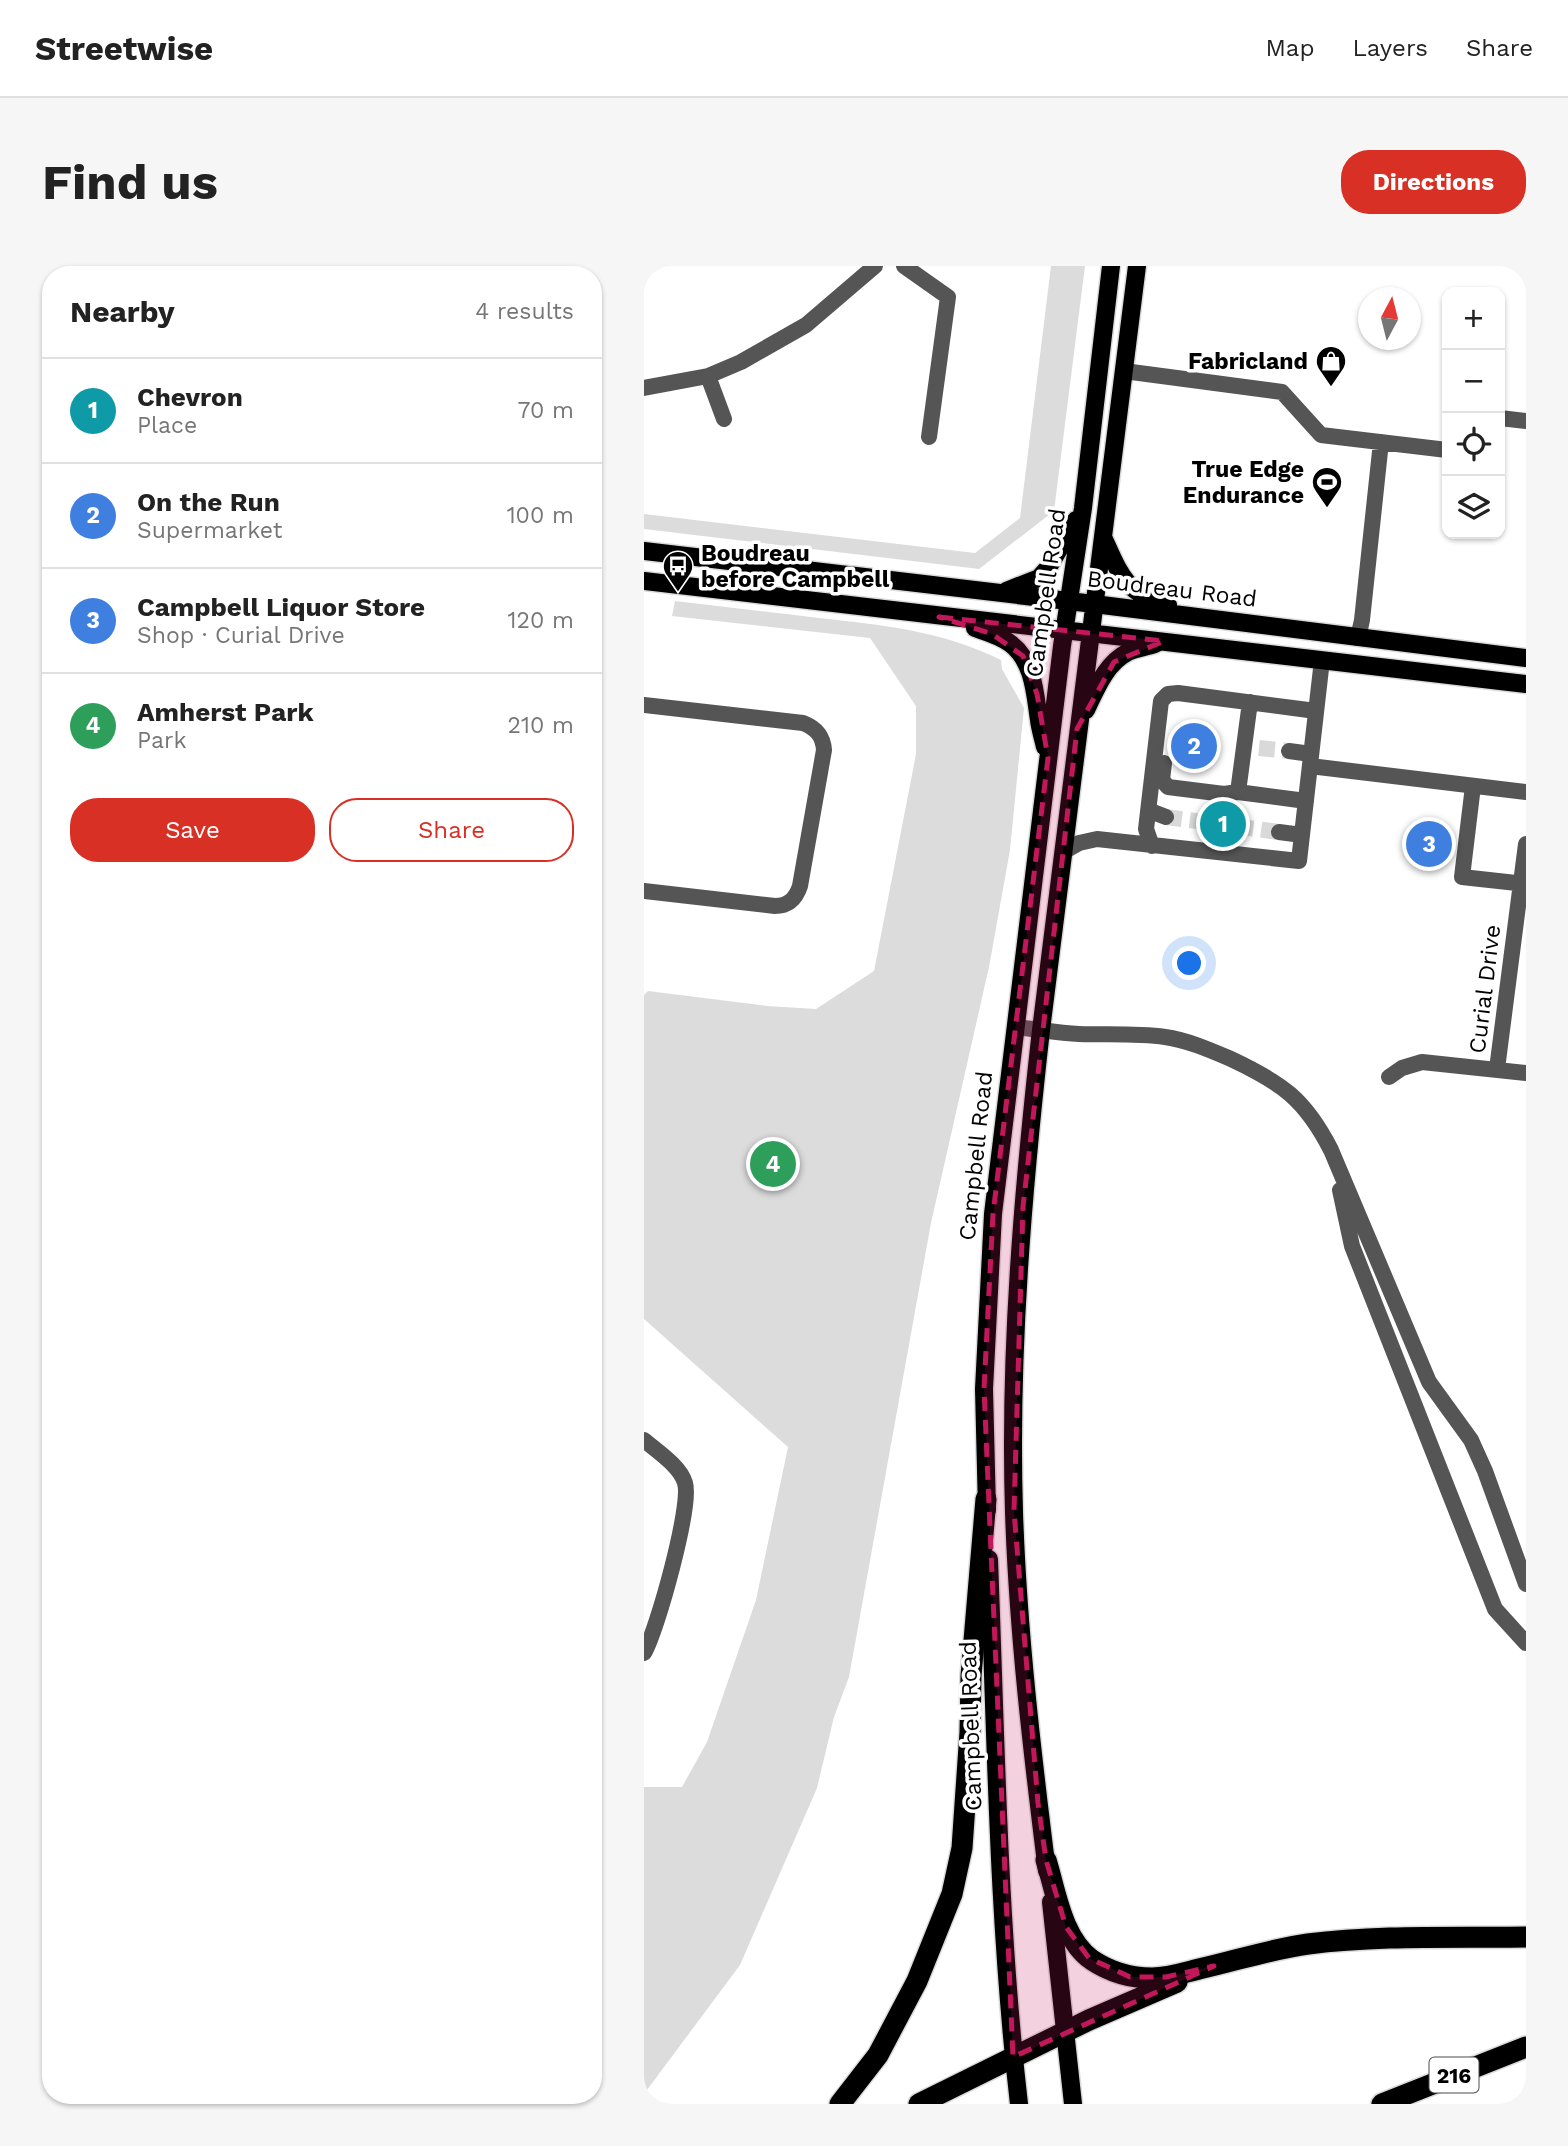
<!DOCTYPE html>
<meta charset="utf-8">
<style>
:root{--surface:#fff;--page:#f6f6f6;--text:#222;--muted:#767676;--line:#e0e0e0;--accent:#d93025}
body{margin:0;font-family:"Work Sans",sans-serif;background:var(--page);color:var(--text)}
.controls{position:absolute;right:21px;top:21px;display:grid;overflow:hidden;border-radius:14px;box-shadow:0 2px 5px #0004}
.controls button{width:63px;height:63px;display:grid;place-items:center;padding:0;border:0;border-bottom:2px solid var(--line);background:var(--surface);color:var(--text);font:35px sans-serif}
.compass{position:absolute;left:714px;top:21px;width:63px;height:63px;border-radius:50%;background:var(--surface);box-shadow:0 2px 5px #0004;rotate:7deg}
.you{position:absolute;left:546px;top:698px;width:24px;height:24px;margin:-18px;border:5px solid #fff;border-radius:50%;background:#1a73e8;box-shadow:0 0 0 10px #1a73e833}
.badge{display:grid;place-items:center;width:46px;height:46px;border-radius:50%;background:var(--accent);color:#fff;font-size:23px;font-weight:700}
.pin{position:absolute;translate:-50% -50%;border:4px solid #fff;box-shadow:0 2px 7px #0006}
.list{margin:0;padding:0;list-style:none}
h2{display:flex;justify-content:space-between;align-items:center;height:91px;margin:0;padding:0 28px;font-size:30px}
h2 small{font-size:23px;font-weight:400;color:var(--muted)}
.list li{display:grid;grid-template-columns:46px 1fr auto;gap:21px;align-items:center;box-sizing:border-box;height:105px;padding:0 28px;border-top:2px solid var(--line)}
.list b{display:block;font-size:26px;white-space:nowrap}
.list p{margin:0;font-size:23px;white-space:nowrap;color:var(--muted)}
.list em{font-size:23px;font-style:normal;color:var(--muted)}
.actions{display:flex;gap:14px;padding:21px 28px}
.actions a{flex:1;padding:16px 0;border:2px solid var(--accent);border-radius:28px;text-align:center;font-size:24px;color:var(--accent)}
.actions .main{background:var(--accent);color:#fff}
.icon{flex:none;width:38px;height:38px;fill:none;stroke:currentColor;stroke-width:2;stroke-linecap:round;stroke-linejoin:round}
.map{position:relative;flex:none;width:882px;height:1838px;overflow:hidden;border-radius:28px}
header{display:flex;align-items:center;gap:42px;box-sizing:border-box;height:98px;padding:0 35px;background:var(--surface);border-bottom:2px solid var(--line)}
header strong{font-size:33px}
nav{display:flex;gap:38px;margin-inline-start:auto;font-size:24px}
.intro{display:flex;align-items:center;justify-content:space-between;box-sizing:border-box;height:168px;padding:0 42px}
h1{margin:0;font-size:49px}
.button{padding:18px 32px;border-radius:28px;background:var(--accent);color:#fff;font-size:24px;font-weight:700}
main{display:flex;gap:42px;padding:0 42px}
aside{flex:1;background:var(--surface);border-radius:28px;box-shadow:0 2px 5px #0004}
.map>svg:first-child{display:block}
.green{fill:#dcdcdc}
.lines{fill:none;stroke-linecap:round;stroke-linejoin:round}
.minor-tunnel{stroke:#d9d9d9;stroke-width:16;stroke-dasharray:16 8;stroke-linecap:butt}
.major-casing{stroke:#dbdbdb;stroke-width:21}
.highway-casing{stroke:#dbdbdb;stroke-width:24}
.minor{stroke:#555;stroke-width:16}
.major{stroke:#000;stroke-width:18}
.highway{stroke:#000;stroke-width:21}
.marked{fill:#c2185b;fill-opacity:0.2;stroke:#c2185b;stroke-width:5;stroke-dasharray:14 9;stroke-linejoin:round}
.labels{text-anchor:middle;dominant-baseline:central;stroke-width:7;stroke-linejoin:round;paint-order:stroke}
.shield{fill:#fff;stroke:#4c4c4c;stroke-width:2}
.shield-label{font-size:21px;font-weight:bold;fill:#000}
.poi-label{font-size:23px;font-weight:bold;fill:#000;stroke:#fff;text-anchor:end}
.street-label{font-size:23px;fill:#000;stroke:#fff}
</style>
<header>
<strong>Streetwise</strong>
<nav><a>Map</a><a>Layers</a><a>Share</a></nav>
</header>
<div class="intro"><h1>Find us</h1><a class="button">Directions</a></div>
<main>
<aside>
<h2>Nearby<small>4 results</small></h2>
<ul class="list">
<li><span class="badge" style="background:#0f9aa8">1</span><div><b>Chevron</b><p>Place</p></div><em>70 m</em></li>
<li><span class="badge" style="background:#3f7fe0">2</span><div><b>On the Run</b><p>Supermarket</p></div><em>100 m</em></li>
<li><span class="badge" style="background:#3f7fe0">3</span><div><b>Campbell Liquor Store</b><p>Shop · Curial Drive</p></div><em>120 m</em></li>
<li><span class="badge" style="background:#2e9e5b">4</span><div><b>Amherst Park</b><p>Park</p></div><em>210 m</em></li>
</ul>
<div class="actions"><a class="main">Save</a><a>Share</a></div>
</aside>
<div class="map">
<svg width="882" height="1838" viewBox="0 0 882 1838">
<rect width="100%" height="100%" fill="#fff"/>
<path class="green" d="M 407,0 L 441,0 L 410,245 L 335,303 L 0,263 L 0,248 L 331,287 L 376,252 Z
M 31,335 C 79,341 127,346 175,352 C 239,359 299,365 357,394 L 358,403 L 380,442 L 366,584 L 345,701 L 287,957 L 205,1411 L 190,1451 L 173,1522 L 96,1699 L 0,1828 L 0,1521 L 38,1521 L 63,1476 L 112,1334 L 144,1181 L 0,1053 L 0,729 L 4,725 L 123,740 L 172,743 L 230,705 L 272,488 L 272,440 L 226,372 L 28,350 Z"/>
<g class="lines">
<path class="minor-tunnel" d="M 615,482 L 645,485
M 522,551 L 635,566"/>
<g class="major-casing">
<path id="major" d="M 459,271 C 476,308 481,328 524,339
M 0,285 L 450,338 L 882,392
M 0,315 L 882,418
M 362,325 L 395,312 L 404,302 L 432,254
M 331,362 C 343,366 357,370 367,378 C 390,396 391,428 395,454 C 396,463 399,472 401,481
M 442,444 C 452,423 462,397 484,386 C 492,382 502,381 511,378
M 343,1244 L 340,1123 L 349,948 L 418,380 L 439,242 L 467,0
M 345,1293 C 352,1475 354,1657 375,1838
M 403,1605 C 388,1485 374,1367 370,1246 C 365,1085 379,924 397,764 L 493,0
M 407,1636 L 429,1838"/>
</g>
<g class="highway-casing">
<path id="highway" d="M 402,1594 C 412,1626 418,1673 448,1694 C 466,1706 486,1712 508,1712 C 524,1712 539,1707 555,1703 C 591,1695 627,1683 664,1678 C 736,1669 810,1672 882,1671
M 196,1838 L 234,1789 L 273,1715 L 308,1628 L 318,1582 L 326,1466 L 327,1410 L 342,1233
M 275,1838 L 445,1754 L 533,1716
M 738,1838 L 882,1781"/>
</g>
<path class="minor" d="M 260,0 L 304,31 L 285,171
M 480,105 L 638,126 L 677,169 L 803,184
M 64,110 L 80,153
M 0,122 L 64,110 L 97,96 L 162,59 L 231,0
M 856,152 L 882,155
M 714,372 L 718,354 L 737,176
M 606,436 L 594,526 L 662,535
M 0,439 L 159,457 C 172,462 179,470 180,484 L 156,620 C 152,632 145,640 131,640 L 0,625
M 645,485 L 667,488
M 520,497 L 518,514 L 524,521 L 580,528 L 594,526
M 666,500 L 882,526
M 829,520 L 818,611 L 882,618
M 505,542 L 509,546 L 522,551
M 635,566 L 658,569
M 508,580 L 502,563 L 517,435 L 524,428 L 534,427 L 672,445
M 419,586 L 435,577 L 453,573 L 655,595 L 678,394
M 371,761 C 392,763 414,767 435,768 C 463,769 493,767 521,771 C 543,774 566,784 587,793 C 638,817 661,833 687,884 L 785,1116 L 827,1174 L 841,1205 L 882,1318
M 853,803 L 882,578
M 745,811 L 758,802 L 778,796 L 882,807
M 696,924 L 708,980 L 851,1343 L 882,1377
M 0,1174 C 14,1186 36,1200 41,1217 C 48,1239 13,1365 0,1387"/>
<use href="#major" class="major"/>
<use href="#highway" class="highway"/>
</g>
<path class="marked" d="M 295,351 L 520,375 L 470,396 L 433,463 L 379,941 L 370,1245 L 394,1537 L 402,1594 L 422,1661 L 445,1692 L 486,1711 L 522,1711 L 570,1700 L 369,1791 L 340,1123 L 349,948 L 404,492 L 393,428 L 379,390 L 348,368 Z"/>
<defs>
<g id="shop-pin" transform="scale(1.575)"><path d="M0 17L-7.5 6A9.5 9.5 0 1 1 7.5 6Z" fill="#000" stroke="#fff"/><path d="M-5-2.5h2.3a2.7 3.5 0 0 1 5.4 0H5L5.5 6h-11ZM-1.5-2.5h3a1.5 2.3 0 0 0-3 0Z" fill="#fff"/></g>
<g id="stadium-pin" transform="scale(1.575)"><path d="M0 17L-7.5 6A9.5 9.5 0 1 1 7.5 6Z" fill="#000" stroke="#fff"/><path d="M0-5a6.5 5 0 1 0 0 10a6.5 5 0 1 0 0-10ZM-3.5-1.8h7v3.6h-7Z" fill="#fff"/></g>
<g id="bus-pin" transform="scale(1.575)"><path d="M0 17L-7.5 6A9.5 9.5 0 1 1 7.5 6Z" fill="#000" stroke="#fff"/><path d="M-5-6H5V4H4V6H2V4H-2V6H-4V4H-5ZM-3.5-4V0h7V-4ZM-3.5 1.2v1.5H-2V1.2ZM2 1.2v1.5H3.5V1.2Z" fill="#fff"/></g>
</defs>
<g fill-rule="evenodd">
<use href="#shop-pin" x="687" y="95"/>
<use href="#stadium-pin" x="683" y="216"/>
<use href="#bus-pin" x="34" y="300"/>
</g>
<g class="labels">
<rect class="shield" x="785.5" y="1791.5" width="49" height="35" rx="5"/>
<g class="shield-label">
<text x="810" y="1809">216</text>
</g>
<g class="poi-label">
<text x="664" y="95">Fabricland</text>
<text x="660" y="203">True Edge<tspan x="660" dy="26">Endurance</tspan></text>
<text x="57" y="287" text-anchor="start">Boudreau<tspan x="57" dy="26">before Campbell</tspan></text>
</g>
<g class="street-label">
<text transform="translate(528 323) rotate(7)">Boudreau Road</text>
<text transform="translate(402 327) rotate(-82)">Campbell Road</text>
<text transform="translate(841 723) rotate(-83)">Curial Drive</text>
<text transform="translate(332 890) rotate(-84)">Campbell Road</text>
<text transform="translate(327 1460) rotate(-92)">Campbell Road</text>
</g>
</g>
</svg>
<div class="controls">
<button>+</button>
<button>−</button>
<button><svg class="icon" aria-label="locate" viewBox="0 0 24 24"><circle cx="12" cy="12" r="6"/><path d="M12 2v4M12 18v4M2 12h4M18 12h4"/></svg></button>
<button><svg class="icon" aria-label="layers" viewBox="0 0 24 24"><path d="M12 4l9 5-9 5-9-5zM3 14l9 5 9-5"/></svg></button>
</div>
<svg class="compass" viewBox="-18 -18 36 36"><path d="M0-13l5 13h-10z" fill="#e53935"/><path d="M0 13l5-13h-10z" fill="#767676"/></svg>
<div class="you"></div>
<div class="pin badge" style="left:579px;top:558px;background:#0f9aa8">1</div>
<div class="pin badge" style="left:550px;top:480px;background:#3f7fe0">2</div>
<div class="pin badge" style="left:785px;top:578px;background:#3f7fe0">3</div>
<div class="pin badge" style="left:129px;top:898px;background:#2e9e5b">4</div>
</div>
</main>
